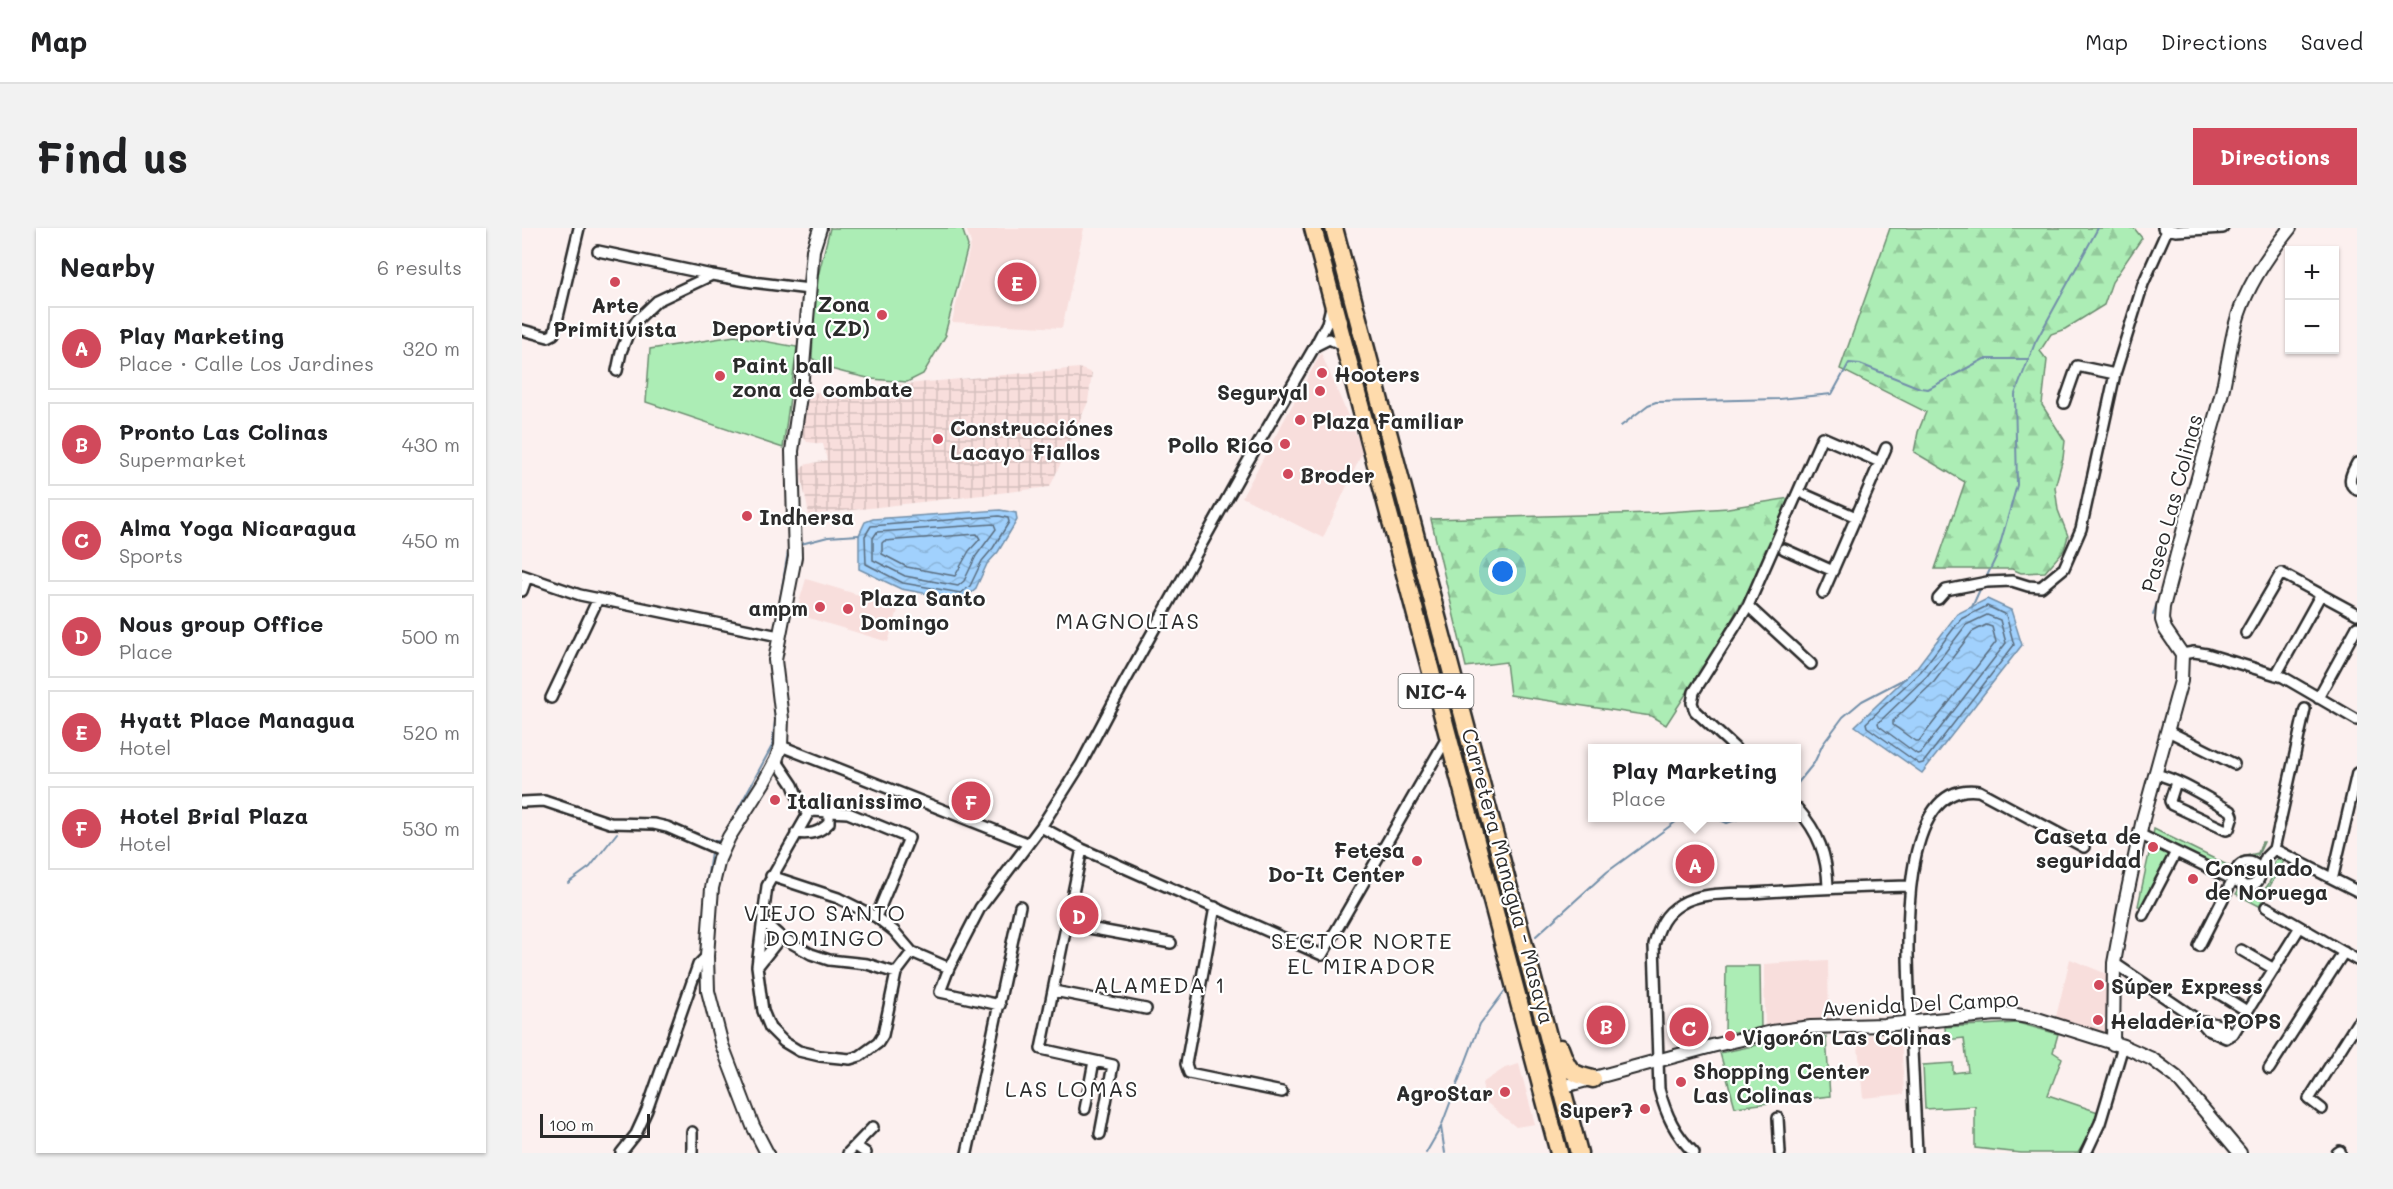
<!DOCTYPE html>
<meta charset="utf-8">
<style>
:root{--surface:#fff;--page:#f2f2f2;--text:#202124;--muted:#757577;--line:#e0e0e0;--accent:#d1495b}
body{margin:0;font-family:Mali,sans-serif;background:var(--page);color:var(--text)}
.controls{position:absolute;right:18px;top:18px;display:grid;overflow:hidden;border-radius:0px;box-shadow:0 2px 4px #0004}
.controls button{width:54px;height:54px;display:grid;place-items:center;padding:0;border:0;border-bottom:2px solid var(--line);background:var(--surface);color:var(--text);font:30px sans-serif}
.scale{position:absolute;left:18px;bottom:15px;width:110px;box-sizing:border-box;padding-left:6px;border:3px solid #2b2b2b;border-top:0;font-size:16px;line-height:21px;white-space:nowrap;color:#2b2b2b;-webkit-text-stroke:4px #fff;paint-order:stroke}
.you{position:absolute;left:981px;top:344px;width:21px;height:21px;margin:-15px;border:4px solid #fff;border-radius:50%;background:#1a73e8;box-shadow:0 0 0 9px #1a73e833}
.badge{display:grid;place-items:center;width:39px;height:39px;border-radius:50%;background:var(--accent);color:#fff;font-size:20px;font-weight:700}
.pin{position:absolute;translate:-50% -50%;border:3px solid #fff;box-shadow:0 2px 6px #0006}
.popup{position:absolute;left:1066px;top:516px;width:213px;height:78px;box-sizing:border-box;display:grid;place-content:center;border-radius:0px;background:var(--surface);filter:drop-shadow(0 2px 4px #0005);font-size:20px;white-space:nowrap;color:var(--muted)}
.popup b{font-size:22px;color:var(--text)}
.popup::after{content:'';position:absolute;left:50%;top:100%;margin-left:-12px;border:12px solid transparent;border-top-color:var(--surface)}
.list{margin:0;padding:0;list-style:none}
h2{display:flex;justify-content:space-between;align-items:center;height:78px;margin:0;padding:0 24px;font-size:26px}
h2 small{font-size:20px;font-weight:400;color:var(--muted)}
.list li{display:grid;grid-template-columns:39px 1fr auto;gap:18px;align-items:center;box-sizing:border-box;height:84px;margin:0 12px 12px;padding:0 12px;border:2px solid var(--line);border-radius:0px}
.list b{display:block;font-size:22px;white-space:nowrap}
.list p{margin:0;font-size:20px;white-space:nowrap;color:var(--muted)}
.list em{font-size:20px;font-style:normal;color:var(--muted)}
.map{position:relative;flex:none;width:1835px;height:925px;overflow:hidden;border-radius:0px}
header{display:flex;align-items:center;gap:36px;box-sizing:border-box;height:84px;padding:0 30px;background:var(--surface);border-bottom:2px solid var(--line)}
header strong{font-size:28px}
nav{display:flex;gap:33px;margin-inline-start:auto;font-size:21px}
.intro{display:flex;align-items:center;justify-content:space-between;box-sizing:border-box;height:144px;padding:0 36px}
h1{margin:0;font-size:42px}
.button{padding:15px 27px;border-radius:0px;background:var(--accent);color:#fff;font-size:21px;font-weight:700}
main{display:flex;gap:36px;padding:0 36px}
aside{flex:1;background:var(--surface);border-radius:0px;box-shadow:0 2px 4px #0004}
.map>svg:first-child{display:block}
.built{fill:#f8dedc}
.industrial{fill:url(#industrial-grid)}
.green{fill:#acedb5;stroke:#6c8c70;stroke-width:1.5}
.forest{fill:url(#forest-firs);stroke:#6c8c70;stroke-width:1.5}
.water{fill:url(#water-waves);stroke:#728fa9;stroke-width:1.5}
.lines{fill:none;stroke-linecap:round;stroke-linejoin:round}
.shore{stroke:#5a6d7f;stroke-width:1.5}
.stream{stroke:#728fa9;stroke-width:2}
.street-casing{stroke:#2b2b2b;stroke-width:14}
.secondary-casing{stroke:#2b2b2b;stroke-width:16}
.highway-casing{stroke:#2b2b2b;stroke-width:21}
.street{stroke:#fff;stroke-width:9}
.secondary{stroke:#fff;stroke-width:12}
.highway{stroke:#fedbac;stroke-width:16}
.poi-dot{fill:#d1495b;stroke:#fff;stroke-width:2}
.labels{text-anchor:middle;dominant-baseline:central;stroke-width:4.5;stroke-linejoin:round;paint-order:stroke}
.shield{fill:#fff;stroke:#6b6b6b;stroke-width:1.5}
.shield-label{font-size:20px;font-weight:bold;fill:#2b2b2b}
.poi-label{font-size:21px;font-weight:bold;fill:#2b2b2b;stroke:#fff;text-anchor:start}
.street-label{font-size:21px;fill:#2b2b2b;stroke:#fff}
.neighbourhood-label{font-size:22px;letter-spacing:1.5px;fill:#2b2b2b;stroke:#fff}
</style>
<header>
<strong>Map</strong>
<nav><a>Map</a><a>Directions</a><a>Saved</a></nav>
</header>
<div class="intro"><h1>Find us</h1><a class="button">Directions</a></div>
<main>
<aside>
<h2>Nearby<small>6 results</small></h2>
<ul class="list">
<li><span class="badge">A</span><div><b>Play Marketing</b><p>Place · Calle Los Jardines</p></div><em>320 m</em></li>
<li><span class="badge">B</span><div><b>Pronto Las Colinas</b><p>Supermarket</p></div><em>430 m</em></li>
<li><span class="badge">C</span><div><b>Alma Yoga Nicaragua</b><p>Sports</p></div><em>450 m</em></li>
<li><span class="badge">D</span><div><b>Nous group Office</b><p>Place</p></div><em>500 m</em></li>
<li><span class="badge">E</span><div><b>Hyatt Place Managua</b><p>Hotel</p></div><em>520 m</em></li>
<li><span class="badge">F</span><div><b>Hotel Brial Plaza</b><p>Hotel</p></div><em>530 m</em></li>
</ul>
</aside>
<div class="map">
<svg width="1835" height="925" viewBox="0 0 1835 925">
<defs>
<pattern id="industrial-grid" width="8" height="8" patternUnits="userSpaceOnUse" patternTransform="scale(1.5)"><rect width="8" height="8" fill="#f8dedc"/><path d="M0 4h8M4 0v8" fill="none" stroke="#d5bfbd"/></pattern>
<pattern id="forest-firs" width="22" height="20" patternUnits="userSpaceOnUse" patternTransform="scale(1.5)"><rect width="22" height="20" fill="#acedb5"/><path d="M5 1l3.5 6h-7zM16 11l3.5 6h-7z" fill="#94cb9c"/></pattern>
<pattern id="water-waves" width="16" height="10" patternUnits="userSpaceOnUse" patternTransform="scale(1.5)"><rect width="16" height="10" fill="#a1d1fd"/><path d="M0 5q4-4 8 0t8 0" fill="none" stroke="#8bb4d9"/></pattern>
</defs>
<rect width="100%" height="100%" fill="#fcf0ef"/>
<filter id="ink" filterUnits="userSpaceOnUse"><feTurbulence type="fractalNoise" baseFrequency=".0167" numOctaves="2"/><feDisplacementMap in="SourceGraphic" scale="12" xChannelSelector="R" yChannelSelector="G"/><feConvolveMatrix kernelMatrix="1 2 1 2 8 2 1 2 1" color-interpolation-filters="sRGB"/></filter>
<g filter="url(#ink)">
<path class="built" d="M 444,0 L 562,0 L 540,100 L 430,94 L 449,15 Z
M 799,125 L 841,223 L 801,310 L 720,269 Z
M 284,351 L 377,379 L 366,414 L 287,390 L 274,384 Z
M 1548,731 L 1585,746 L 1586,808 L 1533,793 Z
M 1306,732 L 1307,793 L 1243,801 L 1242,736 Z
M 1379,805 L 1382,866 L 1341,870 L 1335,808 Z
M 997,836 L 1013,896 L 994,899 L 964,874 L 960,855 L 983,840 Z"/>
<path class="industrial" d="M 557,140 L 570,145 L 566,174 L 528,259 L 287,287 L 278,243 L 282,237 L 305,232 L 301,216 L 285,214 L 280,207 L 287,165 Z"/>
<path class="green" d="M 308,0 L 440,0 L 446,18 L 423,106 L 424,107 L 401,146 L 385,154 L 350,151 L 324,145 L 305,140 L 290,130 L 293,60 Z
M 213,108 L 275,119 L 261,220 L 124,174 L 128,121 Z
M 1632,601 L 1709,639 L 1719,629 L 1736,625 L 1740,614 L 1742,614 L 1736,627 L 1717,633 L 1712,643 L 1707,644 L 1631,607 Z
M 1635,618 L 1649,625 L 1620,679 L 1616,678 L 1628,621 L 1632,623 Z
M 1758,629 L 1763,631 L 1737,678 L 1714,666 L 1717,661 C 1723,662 1731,665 1737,664 C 1749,661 1751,644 1752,634 Z
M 1204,738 L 1238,738 L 1239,801 L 1203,805 Z
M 1496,795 L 1536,806 L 1531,824 L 1540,830 L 1526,867 L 1576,884 L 1564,912 L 1556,925 L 1499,925 L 1453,920 L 1453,878 L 1403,881 L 1401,837 L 1431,835 L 1431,845 L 1446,843 L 1442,810 L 1424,812 L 1423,799 Z
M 1304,809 L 1308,868 L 1213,879 L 1198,825 L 1254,813 Z"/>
<path class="forest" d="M 1368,0 L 1612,0 L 1620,10 L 1590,54 L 1582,77 L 1543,101 L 1529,106 L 1518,123 L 1525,132 L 1520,177 L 1543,213 L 1541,230 L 1533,259 L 1536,282 L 1546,308 L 1542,322 L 1523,344 L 1499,345 L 1490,341 L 1413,341 L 1443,254 L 1392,224 L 1396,204 L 1404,184 L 1318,141 Z
M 1268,270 L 1229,358 L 1191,424 L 1144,497 L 1129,488 L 988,467 L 984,434 L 944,439 L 909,291 L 1131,285 L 1206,280 Z"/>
<path class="water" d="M 478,282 L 494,285 L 495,292 L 476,324 L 465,336 L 453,362 L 440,372 L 379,361 L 337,341 L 337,307 L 343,294 L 351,291 Z
M 1465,371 L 1489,382 L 1500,417 L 1400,545 L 1333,498 L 1395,439 L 1435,386 Z"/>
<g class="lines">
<path class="shore" d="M 477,288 L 486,290 L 487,294 L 471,320 L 460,333 L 448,358 L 439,365 L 381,355 L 344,336 L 343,308 L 349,298 Z
M 472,296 L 474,301 L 454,328 L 442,353 L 436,358 L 383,348 L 351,332 L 351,310 L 355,304 Z
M 455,306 L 458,311 L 447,323 L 433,348 L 385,339 L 360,326 L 360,315 L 362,313 Z
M 1465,378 L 1484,387 L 1492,417 L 1401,535 L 1397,536 L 1345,499 L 1344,495 L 1399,443 L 1439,391 Z
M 1465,387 L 1478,392 L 1484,415 L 1399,525 L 1395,526 L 1357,498 L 1356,495 L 1405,448 L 1444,397 Z
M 1464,397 L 1470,399 L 1474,414 L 1397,513 L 1393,513 L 1371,497 L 1371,493 L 1412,454 L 1450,404 Z"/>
<path class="stream" d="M 1755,8 L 1759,0
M 1740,27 L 1751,12
M 1701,130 L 1704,112
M 1099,198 L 1126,177 L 1134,174 L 1257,171 L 1310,166 L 1327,135 L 1338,136 L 1398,160 L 1406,161 L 1462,131 L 1507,131
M 279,316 L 306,309 L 337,307
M 1463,352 L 1475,327 L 1495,257 L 1493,166 L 1513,115 L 1576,0
M 1450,379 L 1460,357
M 1631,387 L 1641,356
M 254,395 L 267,318
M 1275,556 L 1292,535 L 1301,516 L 1321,489 L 1340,473 L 1384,450
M 1194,590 L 1205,595 L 1219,590
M 132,592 L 141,592 L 193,613 L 197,613 L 202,608
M 207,598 L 250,518 L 253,493 L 251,464
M 46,655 L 68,639 L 95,605
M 184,660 L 189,624
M 1014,708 L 1085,644 L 1159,590
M 179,717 L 182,690
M 904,925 L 919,899
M 923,925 L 919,899 L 958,796 L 985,760"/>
<g class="street-casing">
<path id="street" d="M 1641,0 L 1654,3 L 1701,0
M 76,23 L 190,47
M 0,102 L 26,109 L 32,106 L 57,0
M 795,117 L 807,111 L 822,118
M 95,143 L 99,124 L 106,106 L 115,92 L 135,73 L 190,47 L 230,54 L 287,61
M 1542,175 L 1555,138 L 1593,146
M 1835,235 C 1830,245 1823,255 1835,262
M 1284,267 L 1334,289
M 1262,321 L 1311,343
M 0,347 L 58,367 L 257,408
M 0,363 L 5,349
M 1301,365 L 1364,220
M 1416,371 L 1424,362 L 1465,354 L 1490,353 L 1506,358 L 1519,359 L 1542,340 L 1559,301 L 1593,146 L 1621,56 L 1646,0
M 1226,378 L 1289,436
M 1724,405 L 1759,345 L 1835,386
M 1660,426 L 1672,424 L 1685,426 L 1761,449 L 1835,492
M 1754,447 L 1799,366
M 29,470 L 76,371
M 1796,470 L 1835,399
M 1646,503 L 1712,536
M 259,518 L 505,615
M 1213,520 L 1173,483 L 1170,475 L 1172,464 L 1226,378 L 1300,209 L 1358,234
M 254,532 L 271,557 L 278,575
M 1634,546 C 1660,553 1685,570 1709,583 L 1711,588 L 1707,601 L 1704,602 L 1650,577 L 1648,573 L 1654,554
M 0,574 L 22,573 L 88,595 L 132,596 L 145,599 L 200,623
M 1275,580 C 1297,605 1305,627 1306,659
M 284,584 L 286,586 L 245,658 L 235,738 L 241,783 L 248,800 L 262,814 L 277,823 L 298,828 L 328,831 L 338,828 L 356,815 L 361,807 L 374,745 L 390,724
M 286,586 L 290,583 L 326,585 L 387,610 L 354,689
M 519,599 L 560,621 L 519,821 L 591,837 L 578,906
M 274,605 C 288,607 297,605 307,595 L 307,584
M 1617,606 L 1720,656
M 560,621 L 800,727 L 926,508
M 1752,621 L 1835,663
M1714 646a12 12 0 1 1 24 0a12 12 0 1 1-24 0Z
M 1737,645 L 1744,629 L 1752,621 L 1783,481
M 249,648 L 316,670 L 354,689 L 372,703 L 390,724 L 427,740
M 1811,648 L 1835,545
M 693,679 L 664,836 L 667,845 L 760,864
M 1744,679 L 1835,732
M 1621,687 L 1654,624
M 241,693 L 259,709 L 289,726 L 307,732 L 345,736 L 374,745
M 545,696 L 649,715
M 1677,718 L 1710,653
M 1719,722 L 1752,741
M 1592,735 L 1679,794 L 1686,802 L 1704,810 L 1711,806 L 1778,699
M 236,738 L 259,709
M 532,763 L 624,781
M 1696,765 L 1725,783
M 478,777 L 418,764 L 427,740 L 458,680 L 519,599 L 559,536 L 590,477 L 722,240 L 793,118 L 805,95 L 809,79
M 1679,794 C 1691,794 1703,797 1708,808
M 1747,841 L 1822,724
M 563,881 L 572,833
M 1800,881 L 1787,871 L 1835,795
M 1256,890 L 1258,925
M 170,904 L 170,925
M 334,918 L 344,925
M 99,925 L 114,906 L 125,882 L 176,737 L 185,728
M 326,925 L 351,899
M 445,925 L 498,678
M 1172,925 C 1153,906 1144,887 1137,861 L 1132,717 C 1137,699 1142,686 1159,676 C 1178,664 1209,666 1231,665 C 1283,661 1335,659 1388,658
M 1395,925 C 1393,884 1391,843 1389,802 C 1387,749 1368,550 1457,563 L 1562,619
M 1564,925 L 1578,895 L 1601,818
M 1815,925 L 1818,923"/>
</g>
<g class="secondary-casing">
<path id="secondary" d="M 1591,816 L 1592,735 L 1602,680 L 1621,591 L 1659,453 L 1660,426 L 1643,401 L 1640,392 L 1641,379 C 1659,310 1678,241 1698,172 C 1705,147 1707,120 1714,95 C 1723,61 1746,27 1768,0
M 1039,859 L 1190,818 L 1250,804 L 1289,799 L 1362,797 L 1474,786 L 1494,787 L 1512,790 L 1601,818 L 1630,831 L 1654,849 L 1718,925
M 245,925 L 231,898 L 200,817 L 186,763 L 185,728 L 190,660 L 197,631 L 207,609 L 242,554 L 254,532 L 259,518 L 260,491 L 253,432 L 273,329 L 270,223 L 279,161 L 291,22 L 298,0"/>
</g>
<g class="highway-casing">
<path id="highway" d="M 791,0 L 1037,925
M 812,0 L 1057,925
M 1038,820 C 1046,842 1048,846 1071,851"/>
</g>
<use href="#street" class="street"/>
<use href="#secondary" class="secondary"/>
<use href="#highway" class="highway"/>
</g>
</g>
<g class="poi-dot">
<circle cx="93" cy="54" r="6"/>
<circle cx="360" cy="87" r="6"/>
<circle cx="800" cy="145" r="6"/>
<circle cx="198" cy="148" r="6"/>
<circle cx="798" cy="163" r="6"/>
<circle cx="778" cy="192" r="6"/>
<circle cx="416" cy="211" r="6"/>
<circle cx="763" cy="216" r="6"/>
<circle cx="766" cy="246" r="6"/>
<circle cx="225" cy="288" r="6"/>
<circle cx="298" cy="379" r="6"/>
<circle cx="326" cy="381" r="6"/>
<circle cx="253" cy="572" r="6"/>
<circle cx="1631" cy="619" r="6"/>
<circle cx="895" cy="633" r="6"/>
<circle cx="1671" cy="651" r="6"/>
<circle cx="1577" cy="757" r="6"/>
<circle cx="1576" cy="792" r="6"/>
<circle cx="1208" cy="808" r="6"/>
<circle cx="1159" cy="854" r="6"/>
<circle cx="983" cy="864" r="6"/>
<circle cx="1123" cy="881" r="6"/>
</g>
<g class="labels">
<rect class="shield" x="876.5" y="446" width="75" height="34" rx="4.5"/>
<g class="shield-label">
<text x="914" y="463">NIC-4</text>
</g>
<g class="poi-label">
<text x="348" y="75" text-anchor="end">Zona<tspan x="348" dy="24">Deportiva (ZD)</tspan></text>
<text x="93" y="76" text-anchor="middle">Arte<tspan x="93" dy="24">Primitivista</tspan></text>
<text x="210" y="136">Paint ball<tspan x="210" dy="24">zona de combate</tspan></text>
<text x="812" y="145">Hooters</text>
<text x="786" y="163" text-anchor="end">Seguryal</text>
<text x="790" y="192">Plaza Familiar</text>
<text x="428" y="199">Construcciónes<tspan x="428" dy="24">Lacayo Fiallos</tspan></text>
<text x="751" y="216" text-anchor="end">Pollo Rico</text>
<text x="778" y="246">Broder</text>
<text x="237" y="288">Indhersa</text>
<text x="338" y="369">Plaza Santo<tspan x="338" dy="24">Domingo</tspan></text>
<text x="286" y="379" text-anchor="end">ampm</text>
<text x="265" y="572">Italianissimo</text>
<text x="1619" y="607" text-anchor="end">Caseta de<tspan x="1619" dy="24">seguridad</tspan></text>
<text x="883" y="621" text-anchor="end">Fetesa<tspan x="883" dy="24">Do-It Center</tspan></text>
<text x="1683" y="639">Consulado<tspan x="1683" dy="24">de Noruega</tspan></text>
<text x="1589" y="757">Súper Express</text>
<text x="1588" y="792">Heladería POPS</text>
<text x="1220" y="808">Vigorón Las Colinas</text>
<text x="1171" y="842">Shopping Center<tspan x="1171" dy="24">Las Colinas</tspan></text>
<text x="971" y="864" text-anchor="end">AgroStar</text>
<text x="1111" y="881" text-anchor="end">Super7</text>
</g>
<g class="street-label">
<text transform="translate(1649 275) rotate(-75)">Paseo Las Colinas</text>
<text transform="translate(987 648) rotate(75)">Carretera Managua - Masaya</text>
<text transform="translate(1398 775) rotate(-3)">Avenida Del Campo</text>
</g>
<g class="neighbourhood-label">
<text x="606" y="392">MAGNOLIAS</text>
<text x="303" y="684">VIEJO SANTO<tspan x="303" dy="25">DOMINGO</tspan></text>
<text x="840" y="712">SECTOR NORTE<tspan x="840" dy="25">EL MIRADOR</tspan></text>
<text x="638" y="756">ALAMEDA 1</text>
<text x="550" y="860">LAS LOMAS</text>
</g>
</g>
</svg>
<div class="controls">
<button>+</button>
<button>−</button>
</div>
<div class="scale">100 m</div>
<div class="you"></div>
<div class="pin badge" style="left:1173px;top:636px">A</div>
<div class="popup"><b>Play Marketing</b>Place</div>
<div class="pin badge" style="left:1084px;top:797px">B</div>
<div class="pin badge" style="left:1167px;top:799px">C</div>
<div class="pin badge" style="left:557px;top:687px">D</div>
<div class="pin badge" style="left:495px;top:54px">E</div>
<div class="pin badge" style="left:449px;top:573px">F</div>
</div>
</main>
